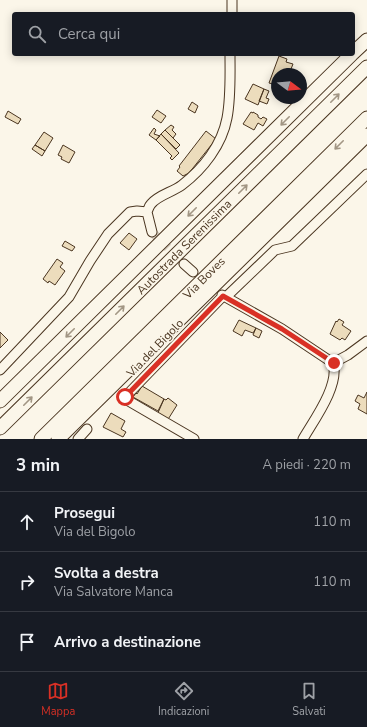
<!DOCTYPE html>
<html lang="it">
<meta charset="utf-8">
<style>
:root{--surface:#171b24;--page:#242831;--text:#f1f3f6;--muted:#9ea1a6;--line:#363941;--accent:#d93025}
body{margin:0;font-family:"Nunito Sans",sans-serif;background:var(--page);color:var(--text)}
.compass{position:absolute;left:271px;top:68px;width:36px;height:36px;border-radius:50%;background:var(--surface);box-shadow:0 2px 10px #0003;rotate:106deg}
.stop{position:absolute;width:12px;height:12px;margin:-9px;border:3px solid #d93025;border-radius:50%;background:#fff}
.stop.end{background:#d93025;border-color:#fff;box-shadow:0 1px 4px #0008}
.list{margin:0;padding:0;list-style:none}
h2{display:flex;justify-content:space-between;align-items:center;height:52px;margin:0;padding:0 16px;font-size:17px}
h2 small{font-size:13px;font-weight:400;color:var(--muted)}
.list li{display:grid;grid-template-columns:26px 1fr auto;gap:12px;align-items:center;box-sizing:border-box;height:60px;padding:0 16px;border-top:1px solid var(--line)}
.list b{display:block;font-size:15px;white-space:nowrap}
.list p{margin:0;font-size:13px;white-space:nowrap;color:var(--muted)}
.list em{font-size:13px;font-style:normal;color:var(--muted)}
.icon{flex:none;width:22px;height:22px;fill:none;stroke:currentColor;stroke-width:2;stroke-linecap:round;stroke-linejoin:round}
.map{position:relative;flex:none;width:367px;height:439px;overflow:hidden}
.search{position:absolute;background:var(--surface);box-shadow:0 2px 10px #0003;left:12px;right:12px;top:12px;height:44px;display:flex;align-items:center;gap:10px;box-sizing:border-box;padding:0 14px;border-radius:4px;color:var(--muted);font-size:15px}
.sheet{height:232px;background:var(--surface)}
nav{display:flex;justify-content:space-around;align-items:center;box-sizing:border-box;height:56px;border-top:1px solid var(--line);background:var(--surface);font-size:11px;color:var(--muted)}
nav a{display:grid;justify-items:center;gap:2px}
nav .on{color:var(--accent)}
.map>svg:first-child{display:block}
.building{fill:#ecdcbc;stroke:#4a3520}
.lines{fill:none;stroke-linecap:round;stroke-linejoin:round}
.minor-tunnel{stroke:#d8cfc1;stroke-width:9;stroke-dasharray:9 4.5;stroke-linecap:butt}
.minor-casing{stroke:#4a3520;stroke-width:11}
.highway-casing{stroke:#4a3520;stroke-width:15}
.minor{stroke:#fbf6e9;stroke-width:9}
.highway{stroke:#fbf6e9;stroke-width:13}
.oneway{stroke:#a29684}
.route{stroke:#d93025;stroke-width:5}
.labels{text-anchor:middle;dominant-baseline:central;stroke-width:3;stroke-linejoin:round;paint-order:stroke}
.street-label{font-size:12px;fill:#4a3520;stroke:#fbf6e9}
</style>
<div class="map">
<svg width="367" height="439" viewBox="0 0 367 439">
<rect width="100%" height="100%" fill="#fbf6e9"/>
<path class="building" d="M 279,56 L 287,59 L 286,62 L 293,64 L 289,74 L 277,74 L 277,85 L 269,83 Z
M 253,84 L 264,89 L 258,105 L 245,99 Z
M 264,89 L 269,91 L 266,98 L 269,99 L 267,104 L 259,101 Z
M 192,102 L 198,106 L 195,113 L 188,109 Z
M 157,110 L 166,116 L 161,123 L 152,117 Z
M 8,111 L 21,119 L 18,124 L 5,117 Z
M 251,112 L 253,113 L 253,112 L 258,115 L 258,117 L 261,119 L 263,117 L 267,119 L 263,126 L 258,123 L 254,130 L 243,124 Z
M 171,125 L 174,127 L 172,130 L 176,134 L 173,138 L 165,130 Z
M 154,128 L 156,130 L 154,134 L 160,136 L 156,140 L 149,135 Z
M 165,130 L 180,145 L 176,149 L 161,134 Z
M 206,131 L 216,139 L 189,173 L 183,176 L 177,171 L 180,167 L 179,166 Z
M 44,132 L 53,138 L 45,151 L 35,145 Z
M 161,134 L 179,153 L 172,160 L 170,158 L 172,156 L 156,140 Z
M 35,145 L 45,151 L 42,156 L 32,149 Z
M 63,145 L 75,152 L 69,163 L 61,159 L 62,157 L 58,155 Z
M 129,233 L 137,239 L 129,250 L 120,243 Z
M 65,241 L 75,247 L 72,251 L 62,246 Z
M 57,259 L 63,263 L 60,267 L 65,271 L 55,285 L 49,281 L 48,283 L 43,279 Z
M 339,319 L 344,322 L 342,325 L 351,331 L 345,340 L 342,338 L 340,340 L 330,334 L 336,321 L 337,322 Z
M 239,320 L 256,328 L 253,333 L 245,330 L 242,336 L 233,331 Z
M 256,328 L 262,331 L 259,338 L 253,335 Z
M 0,332 L 8,340 L 0,348 Z
M 142,386 L 164,399 L 158,411 L 133,397 L 136,393 L 137,394 Z
M 367,392 L 367,414 L 358,409 L 360,404 L 355,401 L 358,395 L 364,398 Z
M 168,398 L 177,405 L 167,421 L 157,415 L 164,399 L 166,400 Z
M 111,413 L 125,421 L 121,429 L 126,432 L 123,437 L 103,427 Z"/>
<g class="lines">
<path class="minor-tunnel" d="M 152,232 L 184,264"/>
<g class="minor-casing">
<path id="minor" d="M 232,14 L 232,0
M 152,232 L 147,212 C 148,210 149,206 151,204 C 158,195 173,192 182,185 C 203,169 222,145 227,118 C 231,97 230,75 230,54
M 184,264 L 193,272
M 222,295 L 282,329 L 333,363
M 226,297 L 275,250 L 292,246 L 367,174
M 333,363 L 348,355 L 367,341
M 0,370 L 69,297 L 90,261 L 108,234 L 130,212 L 137,211 L 147,212
M 78,439 L 87,429
M 194,439 L 127,400 L 125,397 L 223,296
M 303,439 C 314,420 340,385 333,363"/>
</g>
<g class="highway-casing">
<path id="highway" d="M 353,53 L 367,40
M 0,401 L 352,54
M 0,428 L 367,67
M 41,439 L 367,118
M 58,439 L 367,135"/>
</g>
<use href="#minor" class="minor"/>
<use href="#highway" class="highway"/>
</g>
<defs><path id="oneway-shaft" d="M-6 0H5M1.5-3L5.5 0L1.5 3" fill="none" stroke-width="1.6" stroke-linecap="round" stroke-linejoin="round"/></defs>
<g class="oneway">
<use href="#oneway-shaft" transform="translate(335 98) rotate(-45)"/>
<use href="#oneway-shaft" transform="translate(285 121) rotate(135)"/>
<use href="#oneway-shaft" transform="translate(339 145) rotate(135)"/>
<use href="#oneway-shaft" transform="translate(243 189) rotate(-45)"/>
<use href="#oneway-shaft" transform="translate(192 212) rotate(135)"/>
<use href="#oneway-shaft" transform="translate(120 310) rotate(-45)"/>
<use href="#oneway-shaft" transform="translate(70 333) rotate(135)"/>
<use href="#oneway-shaft" transform="translate(28 401) rotate(-45)"/>
</g>
<g class="lines">
<path class="route" d="M 125,397 L 223,296 L 282,329 L 334,363"/>
</g>
<g class="labels">
<g class="street-label">
<text transform="translate(184 247) rotate(-45)">Autostrada Serenissima</text>
<text transform="translate(204 278) rotate(-45)">Via Boves</text>
<text transform="translate(155 348) rotate(-46)">Via del Bigolo</text>
</g>
</g>
</svg>
<svg class="compass" viewBox="-18 -18 36 36"><path d="M0-13l5 13h-10z" fill="#e53935"/><path d="M0 13l5-13h-10z" fill="#9ea1a6"/></svg>
<div class="stop" style="left:125px;top:397px"></div>
<div class="stop end" style="left:334px;top:363px"></div>
<div class="search"><svg class="icon" aria-label="search" viewBox="0 0 24 24"><circle cx="10" cy="10" r="6"/><path d="M15 15l6 6"/></svg>Cerca qui</div>
</div>
<section class="sheet">
<h2>3 min<small>A piedi · 220 m</small></h2>
<ul class="list">
<li><svg class="icon" aria-label="ahead" viewBox="0 0 24 24"><path d="M12 20V5M6 11l6-6 6 6"/></svg><div><b>Prosegui</b><p>Via del Bigolo</p></div><em>110 m</em></li>
<li><svg class="icon" aria-label="right" viewBox="0 0 24 24"><path d="M7 20v-9h11M14 6l5 5-5 5"/></svg><div><b>Svolta a destra</b><p>Via Salvatore Manca</p></div><em>110 m</em></li>
<li><svg class="icon" aria-label="arrive" viewBox="0 0 24 24"><path d="M6 21V4h12l-3 4 3 4H6"/></svg><div><b>Arrivo a destinazione</b></div></li>
</ul>
</section>
<nav>
<a class="on"><svg class="icon" aria-label="map" viewBox="0 0 24 24"><path d="M3 6l6-2 6 2 6-2v14l-6 2-6-2-6 2zM9 4v14M15 6v14"/></svg>Mappa</a>
<a><svg class="icon" aria-label="directions" viewBox="0 0 24 24"><path d="M12 3l9 9-9 9-9-9zM9 14v-3h6M13 9l2 2-2 2"/></svg>Indicazioni</a>
<a><svg class="icon" aria-label="saved" viewBox="0 0 24 24"><path d="M7 4h10v16l-5-4-5 4z"/></svg>Salvati</a>
</nav>
